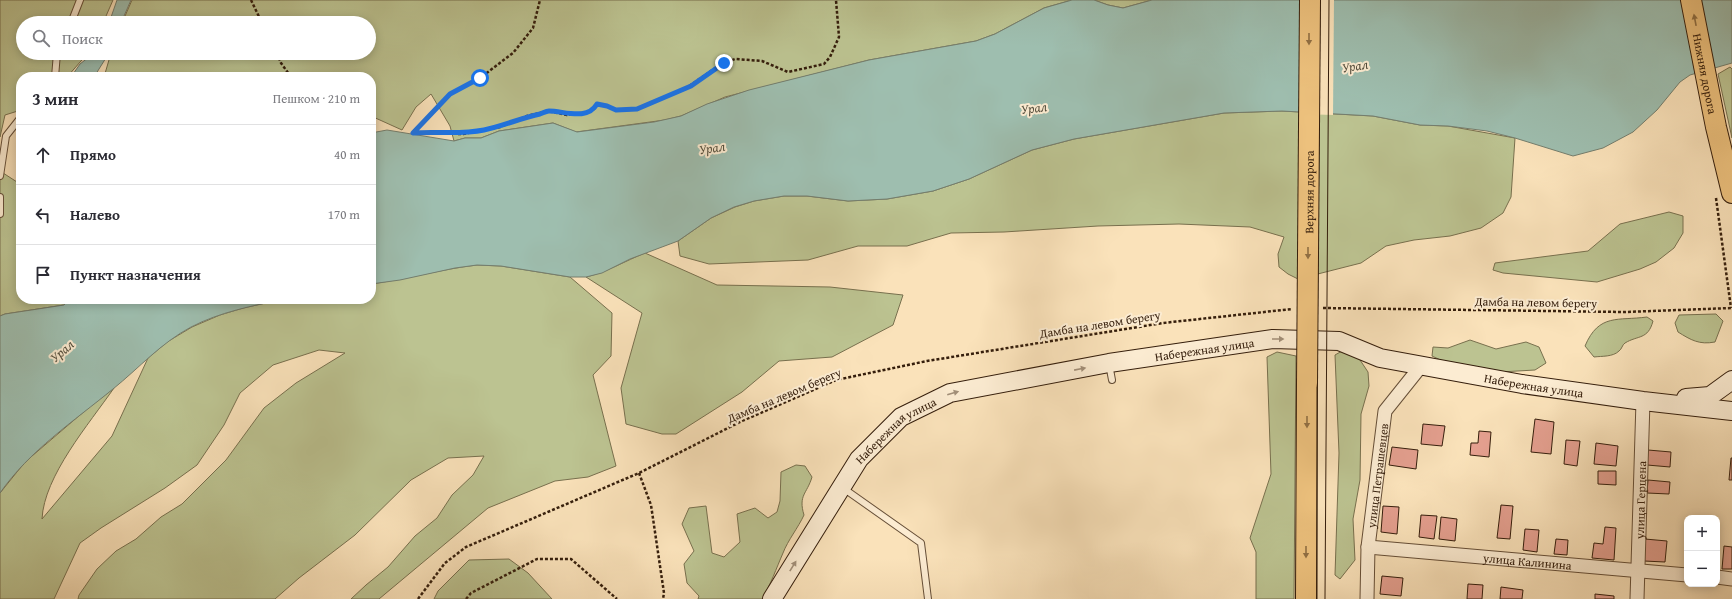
<!DOCTYPE html>
<html lang="ru">
<meta charset="utf-8">
<style>
:root{--surface:#fff;--page:#f2f2f3;--text:#2b2b33;--muted:#7c7c81;--line:#e1e1e2}
body{margin:0;font-family:"Gentium Book Plus",serif;background:var(--page);color:var(--text)}
.controls{position:absolute;right:12px;bottom:12px;display:grid;overflow:hidden;border-radius:8px;box-shadow:0 2px 10px #0003}
.controls button{width:36px;height:36px;display:grid;place-items:center;padding:0;border:0;border-bottom:1px solid var(--line);background:var(--surface);color:var(--text);font:20px sans-serif}
.stop{position:absolute;width:12px;height:12px;margin:-9px;border:3px solid #1a73e8;border-radius:50%;background:#fff}
.stop.end{background:#1a73e8;border-color:#fff;box-shadow:0 1px 4px #0008}
.list{margin:0;padding:0;list-style:none}
h2{display:flex;justify-content:space-between;align-items:center;height:52px;margin:0;padding:0 16px;font-size:17px}
h2 small{font-size:13px;font-weight:400;color:var(--muted)}
.list li{display:grid;grid-template-columns:26px 1fr auto;gap:12px;align-items:center;box-sizing:border-box;height:60px;padding:0 16px;border-top:1px solid var(--line)}
.list b{display:block;font-size:15px;white-space:nowrap}
.list em{font-size:13px;font-style:normal;color:var(--muted)}
.icon{flex:none;width:22px;height:22px;fill:none;stroke:currentColor;stroke-width:2;stroke-linecap:round;stroke-linejoin:round}
.map{position:relative;flex:none;width:1732px;height:599px;overflow:hidden}
.search{position:absolute;background:var(--surface);box-shadow:0 2px 10px #0003;left:16px;top:16px;width:360px;height:44px;display:flex;align-items:center;gap:10px;box-sizing:border-box;padding:0 14px;border-radius:22px;color:var(--muted);font-size:15px}
.panel{position:absolute;background:var(--surface);box-shadow:0 2px 10px #0003;left:16px;top:72px;width:360px;height:232px;border-radius:16px}
.map>svg:first-child{display:block}
.green{fill:#bcc391;stroke:#78704e}
.water{fill:#9ebeaf;stroke:#747e6e}
.pier{fill:#fae2ba}
.building{fill:#e5a090;stroke:#351e0c}
.lines{fill:none;stroke-linecap:round;stroke-linejoin:round}
.service-casing{stroke:#664f38;stroke-width:8}
.minor-casing{stroke:#664f38;stroke-width:15}
.secondary-casing{stroke:#351e0c;stroke-width:20}
.primary-casing{stroke:#351e0c;stroke-width:22}
.path{stroke:#351e0c;stroke-width:2.5;stroke-dasharray:3 2;stroke-linecap:butt}
.service{stroke:#fcecd2;stroke-width:6}
.minor{stroke:#fcecd2;stroke-width:13}
.secondary{stroke:#fcecd2;stroke-width:18}
.primary{stroke:#edc17d;stroke-width:20}
.tram{stroke:#351e0c;stroke-width:1}
.primary-bridge-casing{stroke:#351e0c;stroke-width:22;stroke-linecap:butt}
.primary-bridge{stroke:#edc17d;stroke-width:20}
.oneway{fill:#917044}
.oneway2{fill:#a28f79}
.route{stroke:#1a73e8;stroke-width:5}
.labels{text-anchor:middle;dominant-baseline:central;stroke-width:4;stroke-linejoin:round;paint-order:stroke}
.street-label{font-size:12px;fill:#351e0c;stroke:#fcecd2}
.water-label{font-size:13px;font-style:italic;fill:#544e3d;stroke:#fcecd2}
</style>
<div class="map">
<svg width="1732" height="599" viewBox="0 0 1732 599">
<rect width="100%" height="100%" fill="#fae2ba"/>
<filter id="stains"><feTurbulence type="fractalNoise" baseFrequency=".005" numOctaves="4"/><feColorMatrix values="0 0 0 0 .2 0 0 0 0 .09 0 0 0 0 .02 0 0 0 .5 -.17"/></filter>
<radialGradient id="worn" r=".72"><stop offset=".6" stop-color="#630" stop-opacity="0"/><stop offset="1" stop-color="#630" stop-opacity=".3"/></radialGradient>
<path class="green" d="M 0,0 L 113,0 L 103,23 L 23,23 L 23,53 L 88,53 L 67,77 L 21,77 L 21,110 L 5,115 L 0,137 Z
M 132,0 L 1072,0 L 1044,8 L 995,34 L 976,41 L 869,60 L 725,97 L 681,116 L 665,120 L 576,132 L 553,123 L 499,131 L 481,138 L 465,138 L 454,141 L 450,126 L 431,94 L 416,107 L 402,130 L 371,116 L 371,77 L 104,77 L 111,53 L 369,53 L 369,23 L 122,23 Z
M 1094,0 L 1152,0 L 1123,8 L 1108,5 Z
M 1730,67 L 1732,69 L 1732,138 L 1718,74 Z
M 1282,111 L 1373,116 L 1420,125 L 1448,126 L 1515,138 L 1511,197 L 1503,213 L 1481,228 L 1450,236 L 1414,240 L 1386,246 L 1361,263 L 1298,279 L 1288,274 L 1279,267 L 1278,254 L 1284,237 L 1250,227 L 1179,224 L 1098,226 L 1004,232 L 951,233 L 907,246 L 858,246 L 808,260 L 709,264 L 680,256 L 678,241 L 711,218 L 735,207 L 754,201 L 784,196 L 807,196 L 848,201 L 887,199 L 933,191 L 969,179 L 1032,150 L 1074,139 L 1224,113 Z
M 0,171 L 17,182 L 19,195 L 21,198 L 21,299 L 70,299 L 64,305 L 5,314 L 0,316 Z
M 1669,212 L 1683,216 L 1683,233 L 1674,248 L 1656,262 L 1640,269 L 1597,282 L 1503,273 L 1493,270 L 1495,263 L 1588,251 L 1620,224 Z
M 645,253 L 717,285 L 830,287 L 903,295 L 893,325 L 832,357 L 779,361 L 742,392 L 676,434 L 662,434 L 626,424 L 621,388 L 642,313 L 586,277 C 607,272 625,261 645,253 Z
M 477,265 L 501,266 L 570,277 L 612,313 L 611,356 L 593,375 L 616,466 L 588,477 L 555,481 L 488,508 L 379,599 L 351,599 L 366,585 L 388,567 L 415,536 L 437,518 L 452,495 L 473,475 L 484,456 L 448,458 L 411,480 L 355,535 L 299,578 L 275,599 L 78,599 L 79,595 L 97,569 L 116,551 L 136,539 L 161,517 L 182,504 L 226,460 L 264,408 L 296,383 L 345,353 L 319,350 L 273,365 L 240,393 L 224,425 L 197,465 L 165,488 L 101,528 L 80,543 L 54,599 L 0,599 L 0,493 L 25,462 L 87,409 L 114,388 C 89,424 44,476 42,519 L 112,436 L 148,358 L 167,342 L 192,327 L 220,315 L 243,308 L 284,299 L 371,299 L 371,284 C 407,279 442,269 477,265 Z
M 1716,314 L 1723,321 L 1715,342 C 1699,345 1691,340 1678,332 L 1675,323 L 1679,315 Z
M 1647,317 L 1653,321 C 1648,340 1638,335 1625,343 C 1622,345 1622,349 1619,351 C 1613,357 1602,356 1594,357 L 1585,346 C 1599,313 1618,321 1647,317 Z
M 1470,340 L 1496,349 L 1526,342 L 1539,347 L 1546,363 L 1535,370 L 1483,373 L 1447,363 L 1432,356 L 1433,347 L 1448,348 Z
M 1342,351 L 1358,357 L 1368,372 L 1369,386 L 1361,414 L 1360,480 L 1353,519 L 1355,560 L 1340,579 L 1335,575 L 1339,453 L 1335,355 Z
M 1277,352 L 1296,356 L 1294,599 L 1256,599 L 1256,552 L 1250,538 L 1271,474 L 1267,357 Z
M 796,465 L 805,466 L 812,477 C 807,494 798,495 804,515 C 798,528 788,540 783,553 C 776,569 771,584 762,599 L 698,599 L 699,596 L 687,583 L 684,564 L 694,551 L 682,524 L 689,508 L 706,506 L 712,553 L 724,557 L 740,542 L 737,514 L 755,508 L 768,518 L 777,512 L 780,501 L 781,472 Z
M 509,559 L 528,573 L 552,599 L 434,599 L 438,591 L 469,560 Z"/>
<path class="water" d="M 117,0 L 131,0 L 121,23 L 109,23 Z
M 1072,0 L 1094,0 L 1108,5 L 1123,8 L 1152,0 L 1732,0 L 1732,63 L 1690,75 L 1680,82 L 1657,110 L 1633,132 L 1603,148 L 1573,156 L 1515,138 L 1487,131 L 1448,126 L 1420,125 L 1373,116 L 1282,111 L 1224,113 L 1074,139 L 1032,150 L 969,179 L 933,191 L 887,199 L 848,201 L 807,196 L 784,196 L 754,201 L 734,207 L 711,218 L 678,241 L 630,259 L 602,273 L 586,277 L 570,277 L 501,266 L 477,265 L 455,268 L 400,280 L 371,284 L 371,133 L 387,130 L 454,141 L 465,138 L 481,138 L 499,131 L 553,123 L 577,132 L 654,122 L 681,116 L 707,104 L 749,90 L 869,60 L 976,41 L 995,34 L 1044,8 Z
M 94,53 L 109,53 L 94,77 L 71,77 L 80,64 Z
M 70,299 L 284,299 C 252,306 220,312 191,327 C 161,343 139,368 113,389 C 74,421 29,451 0,493 L 0,316 L 5,314 L 64,305 Z"/>
<path class="pier" d="M 1303,0 L 1334,0 L 1333,115 L 1302,114 Z"/>
<path class="building" d="M 1535,419 L 1554,422 L 1551,454 L 1531,452 Z
M 1423,424 L 1445,426 L 1442,446 L 1421,444 Z
M 1479,431 L 1491,432 L 1489,457 L 1470,455 L 1471,443 L 1478,443 Z
M 1566,440 L 1580,441 L 1577,466 L 1564,464 Z
M 1596,443 L 1618,446 L 1616,466 L 1594,464 Z
M 1392,447 L 1418,450 L 1416,469 L 1389,465 Z
M 1648,450 L 1671,452 L 1670,467 L 1647,465 Z
M 1731,458 L 1732,458 L 1732,480 L 1729,480 Z
M 1598,471 L 1616,471 L 1616,485 L 1598,484 Z
M 1648,480 L 1670,482 L 1669,494 L 1647,493 Z
M 1501,505 L 1513,506 L 1510,539 L 1497,538 Z
M 1383,506 L 1399,507 L 1397,534 L 1381,532 Z
M 1421,515 L 1437,516 L 1434,539 L 1419,537 Z
M 1441,517 L 1457,519 L 1455,541 L 1439,539 Z
M 1605,527 L 1616,528 L 1614,560 L 1592,558 L 1594,543 L 1603,544 Z
M 1525,529 L 1539,530 L 1537,552 L 1523,550 Z
M 1556,539 L 1568,540 L 1567,555 L 1554,554 Z
M 1645,539 L 1667,541 L 1665,562 L 1644,561 Z
M 1724,546 L 1732,547 L 1732,569 L 1722,569 Z
M 1382,576 L 1403,578 L 1401,596 L 1380,594 Z
M 1468,584 L 1483,585 L 1482,599 L 1467,599 Z
M 1501,587 L 1523,590 L 1522,599 L 1500,599 Z
M 1595,594 L 1614,596 L 1614,599 L 1595,599 Z"/>
<g class="lines">
<g class="service-casing">
<path id="service" d="M 71,23 L 80,0
M 55,77 L 57,53
M 0,176 L 6,136 L 21,117
M 0,197 L 0,214
M 1109,364 L 1112,380
M 843,488 L 921,543 L 928,599"/>
</g>
<g class="minor-casing">
<g id="minor">
<path id="s1" d="M 1368,547 L 1687,575"/>
<path d="M 1717,577 L 1732,579"/>
<path id="s2" d="M 1367,599 L 1368,547 L 1385,411 L 1421,366"/>
<path id="s3" d="M 1637,599 L 1643,401"/>
</g>
</g>
<g class="secondary-casing">
<g id="secondary">
<path d="M 1686,398 L 1710,396 L 1732,380"/>
<path id="s4" d="M 772,599 L 859,459 L 901,417 L 950,393 L 1109,363 L 1273,339 L 1339,341 L 1380,358 L 1522,384 L 1643,401 L 1732,411"/>
</g>
</g>
<g class="primary-casing">
<g id="primary">
<path id="s5" d="M 1691,0 L 1716,127 L 1732,193"/>
<path d="M 1306,599 L 1307,383"/>
</g>
</g>
<path class="path" d="M 251,0 L 262,23
M 277,53 L 281,63 L 291,77
M 413,132 L 450,94 L 480,78 L 513,53 L 533,28 L 540,0
M 413,133 L 463,134 L 500,127 L 527,116 L 548,111 L 567,115 L 589,112 L 594,109 L 597,104 L 607,106 L 616,110 L 637,109 L 685,89 L 714,69 L 724,63 L 735,59 L 762,61 L 788,72 L 824,64 L 830,57 L 839,37 L 836,0
M 1716,198 L 1731,308
M 1323,308 L 1625,312 L 1732,308
M 639,473 L 651,505 L 664,593 L 663,599
M 418,599 L 445,563 L 466,547 L 639,473 L 742,421 L 836,380 L 927,361 L 1163,323 L 1292,309
M 466,599 L 471,593 L 537,559 L 571,559 L 617,599"/>
<use href="#service" class="service"/>
<use href="#minor" class="minor"/>
<use href="#secondary" class="secondary"/>
<use href="#primary" class="primary"/>
<path class="tram" d="M 1317,599 L 1317,384 L 1320,0
M 1325,599 L 1329,0"/>
<g class="primary-bridge-casing">
<g id="primary-bridge">
<path id="s6" d="M 1307,383 L 1310,0"/>
</g>
</g>
<use href="#primary-bridge" class="primary-bridge"/>
</g>
<defs><path id="oneway-solid" d="M-6-.8H1V-3.2L6.5 0L1 3.2V.8H-6Z"/></defs>
<g class="oneway">
<use href="#oneway-solid" transform="translate(1695 20) rotate(-101)"/>
<use href="#oneway-solid" transform="translate(1309 39) rotate(90)"/>
<use href="#oneway-solid" transform="translate(1308 253) rotate(90)"/>
<use href="#oneway-solid" transform="translate(1307 422) rotate(90)"/>
<use href="#oneway-solid" transform="translate(1306 552) rotate(90)"/>
</g>
<g class="oneway2">
<use href="#oneway-solid" transform="translate(1278 339)"/>
<use href="#oneway-solid" transform="translate(1080 369) rotate(-11)"/>
<use href="#oneway-solid" transform="translate(953 393) rotate(-16)"/>
<use href="#oneway-solid" transform="translate(793 566) rotate(-58)"/>
</g>
<g class="lines">
<path class="route" d="M 480,78 L 450,94 L 413,133 C 437,131 459,135 484,130 C 503,126 521,118 540,114 C 543,113 546,111 549,111 C 564,111 587,121 597,104 L 607,106 L 616,110 L 637,109 L 691,86 L 724,63"/>
</g>
<g class="labels">
<g class="street-label">
<text stroke="none"><textPath href="#s5" startOffset="75">Нижняя дорога</textPath></text>
<text stroke="none"><textPath href="#s6" startOffset="191">Верхняя дорога</textPath></text>
<text transform="translate(1536 302) rotate(1)">Дамба на левом берегу</text>
<text transform="translate(1100 324) rotate(-9)">Дамба на левом берегу</text>
<text stroke="none"><textPath href="#s4" startOffset="537">Набережная улица</textPath></text>
<text stroke="none"><textPath href="#s4" startOffset="873">Набережная улица</textPath></text>
<text transform="translate(784 395) rotate(-23)">Дамба на левом берегу</text>
<text stroke="none"><textPath href="#s4" startOffset="212">Набережная улица</textPath></text>
<text stroke="none"><textPath href="#s2" startOffset="124">улица Петрашевцев</textPath></text>
<text stroke="none"><textPath href="#s3" startOffset="99">улица Герцена</textPath></text>
<text stroke="none"><textPath href="#s1" startOffset="160">улица Калинина</textPath></text>
</g>
<g class="water-label">
<text transform="translate(1355 66) rotate(-9)">Урал</text>
<text transform="translate(1034 108) rotate(-7)">Урал</text>
<text transform="translate(712 148) rotate(-8)">Урал</text>
<text transform="translate(62 351) rotate(-41)">Урал</text>
</g>
</g>
<rect width="100%" height="100%" filter="url(#stains)"/>
<rect width="100%" height="100%" fill="url(#worn)"/>
</svg>
<div class="controls">
<button>+</button>
<button>−</button>
</div>
<div class="stop" style="left:480px;top:78px"></div>
<div class="stop end" style="left:724px;top:63px"></div>
<div class="search"><svg class="icon" aria-label="search" viewBox="0 0 24 24"><circle cx="10" cy="10" r="6"/><path d="M15 15l6 6"/></svg>Поиск</div>
<section class="panel">
<h2>3 мин<small>Пешком · 210 m</small></h2>
<ul class="list">
<li><svg class="icon" aria-label="ahead" viewBox="0 0 24 24"><path d="M12 20V5M6 11l6-6 6 6"/></svg><div><b>Прямо</b></div><em>40 m</em></li>
<li><svg class="icon" aria-label="left" viewBox="0 0 24 24"><path d="M17 20v-9H6M10 6l-5 5 5 5"/></svg><div><b>Налево</b></div><em>170 m</em></li>
<li><svg class="icon" aria-label="arrive" viewBox="0 0 24 24"><path d="M6 21V4h12l-3 4 3 4H6"/></svg><div><b>Пункт назначения</b></div></li>
</ul>
</section>
</div>
